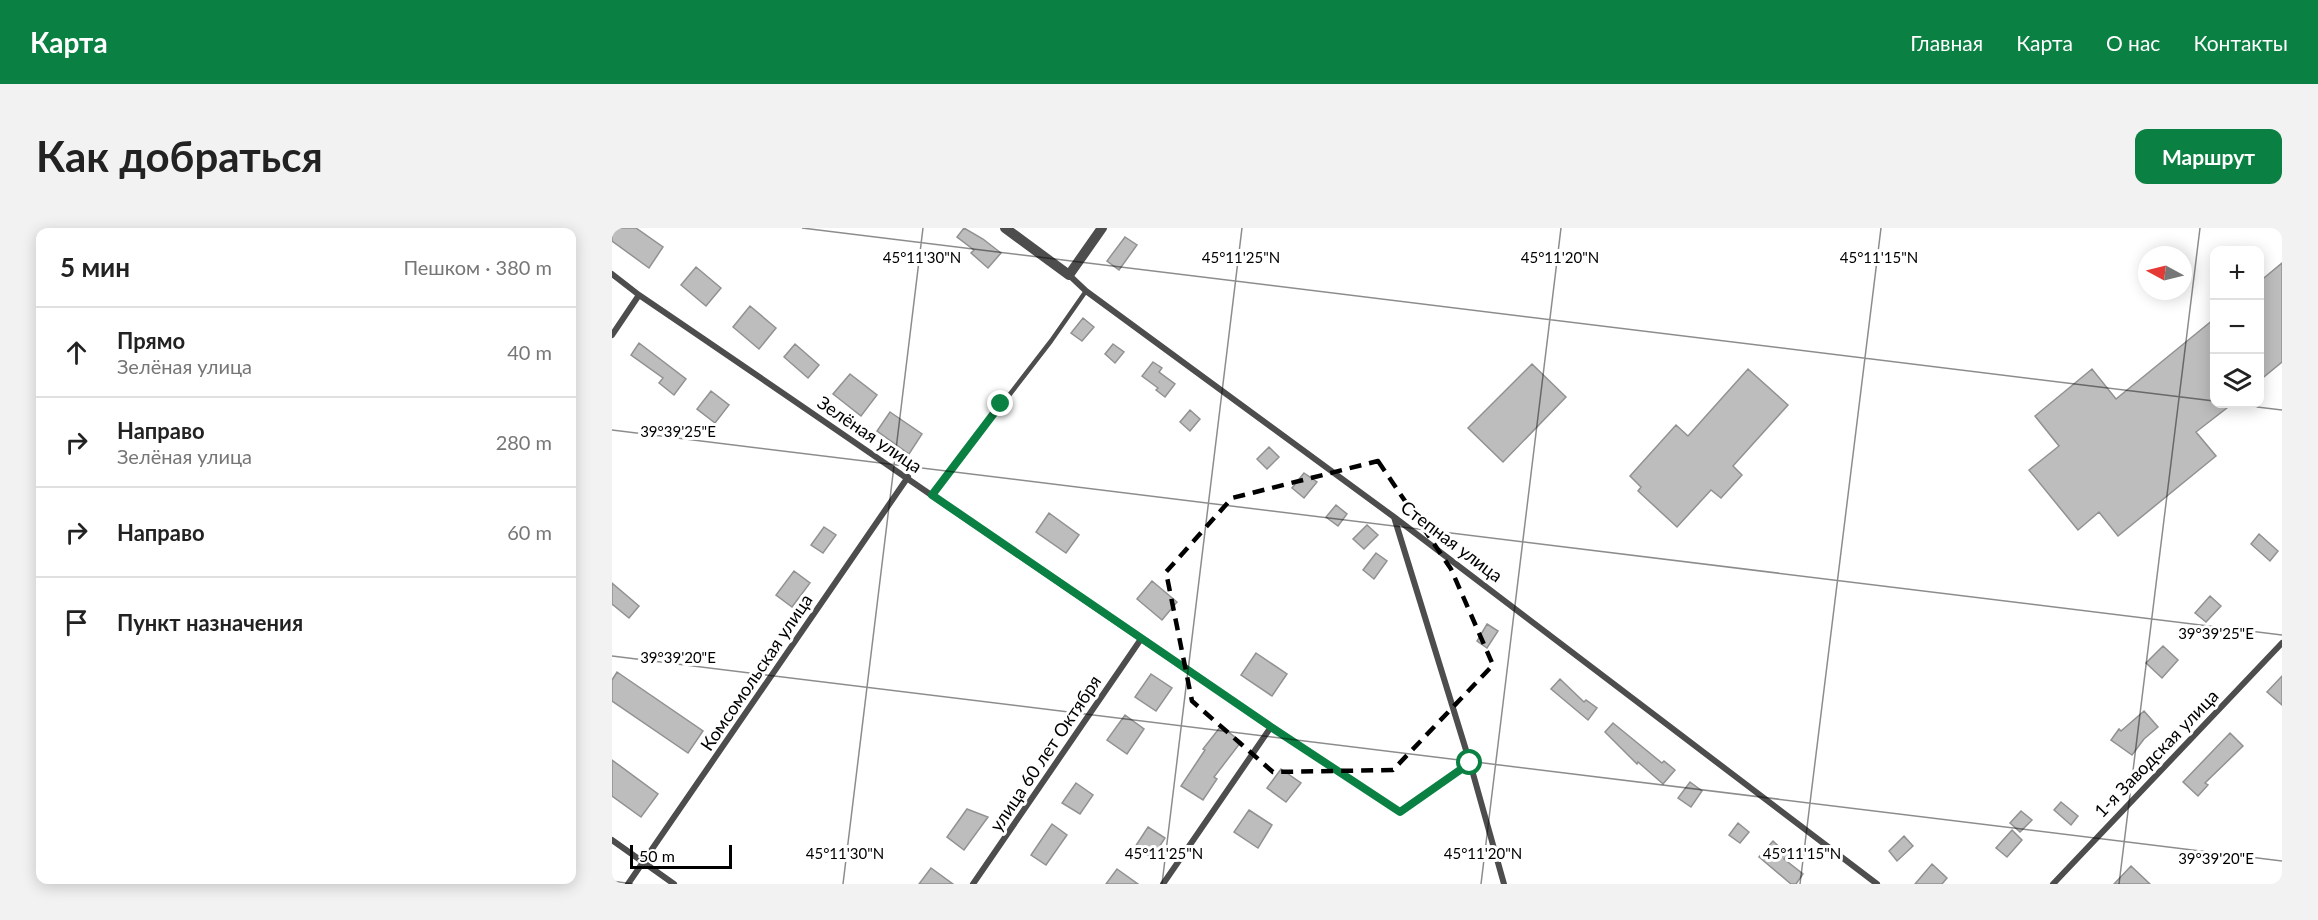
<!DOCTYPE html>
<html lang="ru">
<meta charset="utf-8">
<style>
:root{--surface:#fff;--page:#f2f2f2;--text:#222;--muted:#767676;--line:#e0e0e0;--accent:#0b8043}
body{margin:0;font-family:Lato,sans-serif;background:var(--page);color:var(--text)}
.controls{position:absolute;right:18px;top:18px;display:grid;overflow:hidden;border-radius:12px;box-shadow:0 3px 15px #0003}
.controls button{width:54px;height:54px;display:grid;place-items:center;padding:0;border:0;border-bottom:2px solid var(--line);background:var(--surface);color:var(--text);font:30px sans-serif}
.compass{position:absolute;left:1526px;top:18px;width:54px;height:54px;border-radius:50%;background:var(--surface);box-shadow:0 3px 15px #0003;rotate:277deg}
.scale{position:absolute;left:18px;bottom:15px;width:102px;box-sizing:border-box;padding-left:6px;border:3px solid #000;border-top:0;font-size:16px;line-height:21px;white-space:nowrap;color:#000;-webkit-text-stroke:4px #fff;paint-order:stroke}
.stop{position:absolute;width:18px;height:18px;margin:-14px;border:4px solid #0b8043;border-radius:50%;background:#fff}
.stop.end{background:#0b8043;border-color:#fff;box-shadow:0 2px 6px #0008}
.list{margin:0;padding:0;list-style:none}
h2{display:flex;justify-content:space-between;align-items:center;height:78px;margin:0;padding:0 24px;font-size:26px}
h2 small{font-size:20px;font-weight:400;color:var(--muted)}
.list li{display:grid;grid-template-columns:39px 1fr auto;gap:18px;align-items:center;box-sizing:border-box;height:90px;padding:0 24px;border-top:2px solid var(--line)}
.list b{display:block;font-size:22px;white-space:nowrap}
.list p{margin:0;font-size:20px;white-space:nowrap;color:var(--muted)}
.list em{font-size:20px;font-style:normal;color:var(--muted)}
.icon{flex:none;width:33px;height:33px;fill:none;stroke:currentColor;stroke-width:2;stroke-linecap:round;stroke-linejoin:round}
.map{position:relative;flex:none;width:1670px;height:656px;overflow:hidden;border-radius:12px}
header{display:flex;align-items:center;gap:36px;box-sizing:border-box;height:84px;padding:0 30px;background:var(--accent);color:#fff}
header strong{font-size:28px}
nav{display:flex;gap:33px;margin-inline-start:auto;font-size:21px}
.intro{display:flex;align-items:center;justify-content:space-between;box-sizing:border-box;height:144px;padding:0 36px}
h1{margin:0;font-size:42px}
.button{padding:15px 27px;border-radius:12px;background:var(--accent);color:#fff;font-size:21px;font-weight:700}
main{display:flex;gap:36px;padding:0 36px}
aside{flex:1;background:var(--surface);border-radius:12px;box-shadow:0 3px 15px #0003}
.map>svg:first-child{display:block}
.building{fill:#bdbdbd;stroke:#919191;stroke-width:1.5}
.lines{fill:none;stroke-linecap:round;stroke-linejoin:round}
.service{stroke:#4d4d4d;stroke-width:4.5}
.minor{stroke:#4d4d4d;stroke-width:6}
.tertiary{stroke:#4d4d4d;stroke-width:10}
.route{stroke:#0b8043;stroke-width:8}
.marked{fill:none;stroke:#000;stroke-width:4.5;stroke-dasharray:12 8;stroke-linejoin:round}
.ticks{fill:none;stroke:#000;stroke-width:1.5;stroke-opacity:0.45}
.labels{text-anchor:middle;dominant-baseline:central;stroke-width:6;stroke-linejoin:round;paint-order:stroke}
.street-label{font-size:18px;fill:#000;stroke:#fff}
.ticks-label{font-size:15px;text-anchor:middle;fill:#000;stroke:#fff;stroke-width:6;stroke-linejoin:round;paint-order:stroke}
</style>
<header>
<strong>Карта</strong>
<nav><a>Главная</a><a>Карта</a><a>О нас</a><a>Контакты</a></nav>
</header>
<div class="intro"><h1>Как добраться</h1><a class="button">Маршрут</a></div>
<main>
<aside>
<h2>5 мин<small>Пешком · 380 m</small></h2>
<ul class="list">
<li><svg class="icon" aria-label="ahead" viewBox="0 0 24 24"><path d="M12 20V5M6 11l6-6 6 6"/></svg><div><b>Прямо</b><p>Зелёная улица</p></div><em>40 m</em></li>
<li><svg class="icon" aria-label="right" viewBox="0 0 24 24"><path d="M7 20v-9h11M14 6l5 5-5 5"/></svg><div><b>Направо</b><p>Зелёная улица</p></div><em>280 m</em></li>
<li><svg class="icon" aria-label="right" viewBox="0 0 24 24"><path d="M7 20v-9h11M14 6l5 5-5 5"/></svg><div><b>Направо</b></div><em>60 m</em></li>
<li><svg class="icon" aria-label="arrive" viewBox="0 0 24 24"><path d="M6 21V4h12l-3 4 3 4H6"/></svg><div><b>Пункт назначения</b></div></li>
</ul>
</aside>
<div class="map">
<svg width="1670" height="656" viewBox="0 0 1670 656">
<rect width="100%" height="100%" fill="#fff"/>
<path class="building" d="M 0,0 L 24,0 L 51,19 L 37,40 L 0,13 Z
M 352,0 L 371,11 L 389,25 L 376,40 L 359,25 L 362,22 L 345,9 Z
M 513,9 L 525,17 L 507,42 L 495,33 Z
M 1670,35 L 1670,134 L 1647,153 L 1647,54 Z
M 84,39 L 109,60 L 94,78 L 69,57 Z
M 138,78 L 164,100 L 147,121 L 121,99 Z
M 471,90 L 482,99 L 470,113 L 459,105 Z
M 1602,91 L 1602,176 L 1620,176 L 1584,204 L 1604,228 L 1506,308 L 1487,284 L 1466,302 L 1417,242 L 1447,218 L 1423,188 L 1480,141 L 1504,171 Z
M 27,115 L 74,151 L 62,167 L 47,155 L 51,150 L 19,127 Z
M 183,116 L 207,137 L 196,150 L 172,129 Z
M 501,116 L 512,124 L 503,135 L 493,126 Z
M 541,134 L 550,140 L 547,144 L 563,156 L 553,169 L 544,162 L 546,160 L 530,148 Z
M 920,136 L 954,169 L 891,234 L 856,200 Z
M 1136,141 L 1176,177 L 1121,238 L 1130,247 L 1109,270 L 1099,262 L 1065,299 L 1026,263 L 1029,259 L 1018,248 L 1064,197 L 1076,208 Z
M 238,146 L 265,167 L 249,188 L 221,166 Z
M 99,163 L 117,177 L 103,195 L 85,181 Z
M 578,182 L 588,191 L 578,203 L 568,194 Z
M 278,184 L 310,206 L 297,226 L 265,203 Z
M 657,219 L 667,229 L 655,241 L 645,231 Z
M 692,245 L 705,254 L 692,270 L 680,260 Z
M 724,277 L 735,286 L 726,298 L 714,289 Z
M 437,285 L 467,307 L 454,325 L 424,304 Z
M 755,297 L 766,307 L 752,321 L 741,311 Z
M 212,299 L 224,307 L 211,325 L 199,317 Z
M 1647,306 L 1666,323 L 1658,333 L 1639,316 Z
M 764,325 L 775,333 L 762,351 L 751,342 Z
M 182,343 L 198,355 L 180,379 L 164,367 Z
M 540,353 L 565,374 L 550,392 L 525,371 Z
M 0,355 L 27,378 L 17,390 L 0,376 Z
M 1598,368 L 1609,378 L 1594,394 L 1583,385 Z
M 875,396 L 886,403 L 875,420 L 865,413 Z
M 1551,418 L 1566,432 L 1550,450 L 1534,435 Z
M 644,425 L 675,446 L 660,468 L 629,447 Z
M 5,444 L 91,503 L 76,525 L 0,473 L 0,452 Z
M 539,446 L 560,460 L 544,483 L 523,469 Z
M 1670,448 L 1670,477 L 1655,464 Z
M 948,451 L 972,474 L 974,472 L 985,480 L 976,492 L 939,461 Z
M 1532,483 L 1546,499 L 1532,511 L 1520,527 L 1499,512 L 1507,501 L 1509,503 Z
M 513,487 L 532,501 L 515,526 L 495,512 Z
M 1001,495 L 1050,535 L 1052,533 L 1063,542 L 1051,556 L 1026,534 L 1025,536 L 993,504 Z
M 609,498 L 629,514 L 602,549 L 605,551 L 591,572 L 569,558 L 593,522 L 591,521 Z
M 1618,505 L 1631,518 L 1593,555 L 1596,557 L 1586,568 L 1571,554 Z
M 0,532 L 46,566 L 29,589 L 0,568 Z
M 669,541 L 689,555 L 674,574 L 655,560 Z
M 1078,554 L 1090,563 L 1079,579 L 1066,570 Z
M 464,555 L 481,567 L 468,586 L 450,575 Z
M 1449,574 L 1466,588 L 1459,597 L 1442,582 Z
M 355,581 L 376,589 L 352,622 L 335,609 Z
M 637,582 L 660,597 L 646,620 L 622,604 Z
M 1409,583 L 1420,592 L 1408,604 L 1398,595 Z
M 1126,595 L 1137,604 L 1128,615 L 1117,607 Z
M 440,596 L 455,607 L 434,637 L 419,627 Z
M 536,599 L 553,610 L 540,630 L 523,619 Z
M 1400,602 L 1410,612 L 1395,629 L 1384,620 Z
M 1292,608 L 1301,618 L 1285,633 L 1277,623 Z
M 1161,613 L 1176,627 L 1172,631 L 1191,646 L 1184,656 L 1179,656 L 1147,629 Z
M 1320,636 L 1335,650 L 1330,656 L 1303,656 Z
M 1519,638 L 1538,656 L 1502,656 Z
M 319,640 L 341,656 L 307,656 Z
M 505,641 L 526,656 L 494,656 Z"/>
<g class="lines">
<path class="service" d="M 320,267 L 439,113 L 474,63"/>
<path class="minor" d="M 0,46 L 27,67 C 281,239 532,416 788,584 L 858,535
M 457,47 L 474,63 L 782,289 L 1265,656
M 0,107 L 27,67
M 782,289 L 858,535 L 892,656
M 0,612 L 62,656
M 16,656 L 296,249
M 361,656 L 529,411
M 551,656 L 659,499
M 1441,656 L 1670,415"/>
<path class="tertiary" d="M 393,0 L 457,47 L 490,0"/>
</g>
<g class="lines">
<path class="route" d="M 389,176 L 320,267 L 659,499 L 788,584 L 858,535"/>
</g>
<path class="marked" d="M 766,233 L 839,341 L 881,437 L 781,542 L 661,544 L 580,473 L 554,344 L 620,270 Z"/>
<path class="ticks" d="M 190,0 L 1602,173M 1620,176 L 1670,182M 0,202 L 1670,407M 0,428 L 1670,633M 0,653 L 21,656M 231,656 L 311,0M 550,656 L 630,0M 869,656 L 949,0M 1188,656 L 1269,0M 1507,656 L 1588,0"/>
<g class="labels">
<g class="street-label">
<text transform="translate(258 206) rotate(34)">Зелёная улица</text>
<text transform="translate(840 313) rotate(37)">Степная улица</text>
<text transform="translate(144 444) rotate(-56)">Комсомольская улица</text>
<text transform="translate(433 525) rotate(-56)">улица 60 лет Октября</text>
<text transform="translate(1544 525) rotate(-46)">1-я Заводская улица</text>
</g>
</g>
<g class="ticks-label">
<text x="310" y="35">45°11'30"N</text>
<text x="629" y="35">45°11'25"N</text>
<text x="948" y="35">45°11'20"N</text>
<text x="1267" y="35">45°11'15"N</text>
<text x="66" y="209">39°39'25"E</text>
<text x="1604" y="411">39°39'25"E</text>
<text x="66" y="435">39°39'20"E</text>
<text x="233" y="631">45°11'30"N</text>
<text x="552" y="631">45°11'25"N</text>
<text x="871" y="631">45°11'20"N</text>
<text x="1190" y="631">45°11'15"N</text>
<text x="1604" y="636">39°39'20"E</text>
</g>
</svg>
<div class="controls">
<button>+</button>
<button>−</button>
<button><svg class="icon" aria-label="layers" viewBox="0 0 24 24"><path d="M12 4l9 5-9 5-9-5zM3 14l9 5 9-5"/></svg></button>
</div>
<svg class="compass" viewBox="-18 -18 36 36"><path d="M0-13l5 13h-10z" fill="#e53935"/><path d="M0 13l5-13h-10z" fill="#767676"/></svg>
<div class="scale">50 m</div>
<div class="stop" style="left:858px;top:535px"></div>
<div class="stop end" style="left:389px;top:176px"></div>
</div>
</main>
